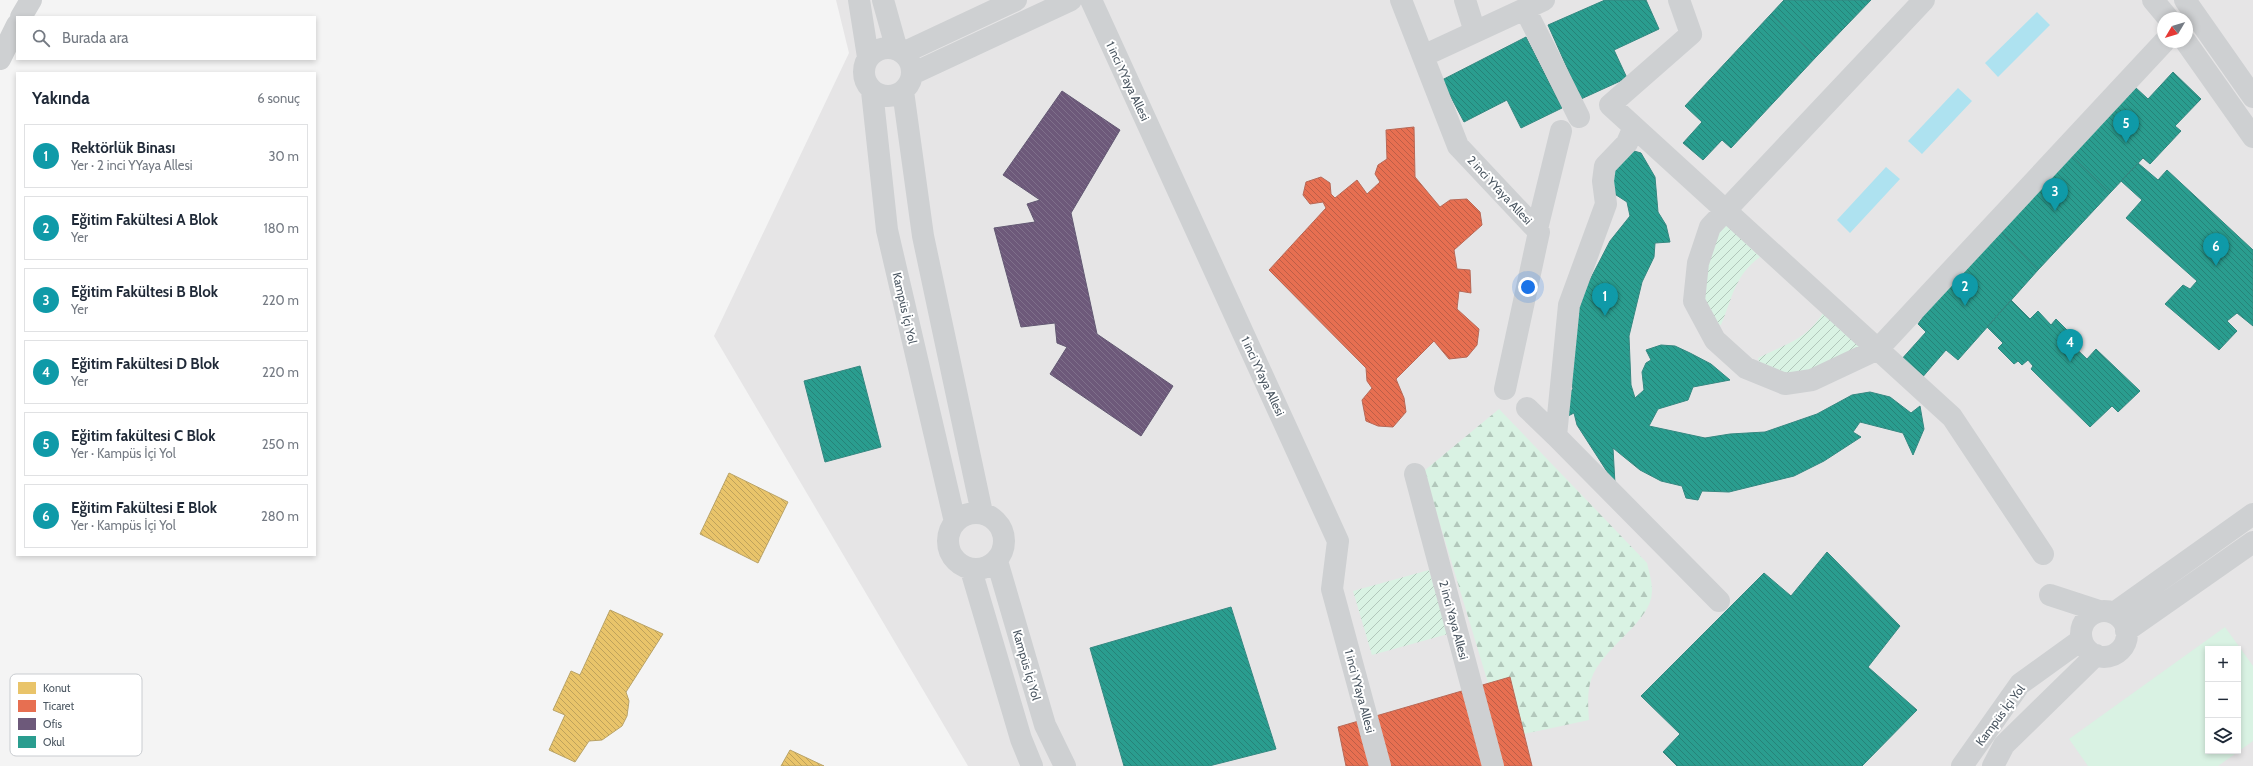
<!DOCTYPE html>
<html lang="tr">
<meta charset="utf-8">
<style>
:root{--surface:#fff;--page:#f2f2f3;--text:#1f2937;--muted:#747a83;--line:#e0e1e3;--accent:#868d94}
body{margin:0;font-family:Cabin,sans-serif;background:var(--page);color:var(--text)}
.controls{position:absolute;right:12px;bottom:12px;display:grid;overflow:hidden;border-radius:0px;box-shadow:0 2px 6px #0003}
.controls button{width:36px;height:36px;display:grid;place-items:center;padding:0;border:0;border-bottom:1px solid var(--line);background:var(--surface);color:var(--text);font:20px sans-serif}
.compass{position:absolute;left:2157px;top:12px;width:36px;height:36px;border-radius:50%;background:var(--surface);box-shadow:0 2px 6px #0003;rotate:232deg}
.you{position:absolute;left:1528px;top:287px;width:14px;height:14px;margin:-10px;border:3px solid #fff;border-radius:50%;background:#1a73e8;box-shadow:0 0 0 6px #1a73e833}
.badge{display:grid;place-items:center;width:26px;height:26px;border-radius:50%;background:var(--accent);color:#fff;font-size:13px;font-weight:700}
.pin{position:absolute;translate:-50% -33px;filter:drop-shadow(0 1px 2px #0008)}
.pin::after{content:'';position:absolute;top:21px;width:14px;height:12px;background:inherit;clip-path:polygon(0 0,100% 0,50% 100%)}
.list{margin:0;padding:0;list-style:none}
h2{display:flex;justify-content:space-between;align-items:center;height:52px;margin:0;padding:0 16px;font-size:17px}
h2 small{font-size:13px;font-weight:400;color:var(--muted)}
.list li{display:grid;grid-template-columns:26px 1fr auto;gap:12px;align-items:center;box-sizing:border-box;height:64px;margin:0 8px 8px;padding:0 8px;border:1px solid var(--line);border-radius:0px}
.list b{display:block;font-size:15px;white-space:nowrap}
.list p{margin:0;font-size:13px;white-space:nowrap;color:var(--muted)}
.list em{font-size:13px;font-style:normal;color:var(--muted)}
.icon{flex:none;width:22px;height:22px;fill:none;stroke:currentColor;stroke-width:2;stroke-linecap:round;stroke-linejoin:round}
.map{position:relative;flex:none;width:2253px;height:766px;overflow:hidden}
.search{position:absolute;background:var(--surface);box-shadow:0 2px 6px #0003;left:16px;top:16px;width:300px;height:44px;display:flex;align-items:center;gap:10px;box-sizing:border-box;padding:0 14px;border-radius:0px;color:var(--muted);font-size:15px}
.panel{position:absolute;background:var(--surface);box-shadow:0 2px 6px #0003;left:16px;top:72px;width:300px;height:484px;border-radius:0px}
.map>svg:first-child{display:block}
.education{fill:#e6e5e6;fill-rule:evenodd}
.forest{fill:url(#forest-firs)}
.garden{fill:url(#garden-furrows)}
.pitch{fill:#d9f2e3;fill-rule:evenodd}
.water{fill:#aee2f0}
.homes{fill:url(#homes-back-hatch);stroke:#b9a367}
.shops{fill:url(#shops-back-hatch);stroke:#b86856}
.offices{fill:url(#offices-back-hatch);stroke:#625872}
.schools{fill:url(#schools-back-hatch);stroke:#348881}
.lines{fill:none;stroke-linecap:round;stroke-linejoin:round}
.minor{stroke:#ced0d2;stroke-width:22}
.labels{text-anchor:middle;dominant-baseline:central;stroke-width:4;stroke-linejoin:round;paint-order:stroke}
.street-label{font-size:12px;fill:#4a5661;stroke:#fff}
.key{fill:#fff;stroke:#c9ccd0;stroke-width:1}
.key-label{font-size:11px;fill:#4a5661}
</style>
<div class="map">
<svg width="2253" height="766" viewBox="0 0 2253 766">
<defs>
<pattern id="forest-firs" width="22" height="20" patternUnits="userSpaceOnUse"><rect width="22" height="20" fill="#d9f2e3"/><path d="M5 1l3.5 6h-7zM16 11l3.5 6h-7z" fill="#b2c7bb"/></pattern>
<pattern id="garden-furrows" width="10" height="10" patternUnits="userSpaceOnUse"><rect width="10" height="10" fill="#d9f2e3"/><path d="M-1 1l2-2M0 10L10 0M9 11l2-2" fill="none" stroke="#b2c7bb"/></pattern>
<pattern id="homes-back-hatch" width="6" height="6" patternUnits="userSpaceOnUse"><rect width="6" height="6" fill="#e9c46a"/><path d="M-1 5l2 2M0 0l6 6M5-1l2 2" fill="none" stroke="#bfa25b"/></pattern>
<pattern id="shops-back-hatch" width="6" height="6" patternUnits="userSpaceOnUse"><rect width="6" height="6" fill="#e76f51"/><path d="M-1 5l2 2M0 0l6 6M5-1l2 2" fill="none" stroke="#bd5e47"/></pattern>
<pattern id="offices-back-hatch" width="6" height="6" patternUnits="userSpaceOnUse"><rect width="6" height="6" fill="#6d597a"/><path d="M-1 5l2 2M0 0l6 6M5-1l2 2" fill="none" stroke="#7f708b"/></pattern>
<pattern id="schools-back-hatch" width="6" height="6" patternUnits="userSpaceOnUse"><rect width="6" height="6" fill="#2a9d8f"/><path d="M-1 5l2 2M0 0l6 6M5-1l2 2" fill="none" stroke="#268378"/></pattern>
</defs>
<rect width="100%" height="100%" fill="#f4f4f4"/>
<path class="education" d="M 836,0 L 2253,0 L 2253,766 L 968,766 L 714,336 L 849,53 ZM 2163,18 L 2187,18 L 2187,42 L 2163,42 ZM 2208,649 L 2238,649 L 2238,751 L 2208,751 Z"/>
<path class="forest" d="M 1499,409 L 1647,563 C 1649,572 1652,581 1652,590 C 1653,622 1602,646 1591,680 C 1587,693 1588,707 1589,720 L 1524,734 L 1488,683 L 1424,471 Z"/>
<path class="garden" d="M 1722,220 L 1760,257 C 1734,276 1733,297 1721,325 L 1710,322 L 1699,296 Z
M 1823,313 L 1866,343 L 1796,378 L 1761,369 L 1758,358 C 1785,344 1805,341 1823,313 Z
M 1429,570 L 1448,634 L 1372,655 L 1353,591 Z"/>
<path class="pitch" d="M 2225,627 L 2253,666 L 2253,741 L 2218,766 L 2088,766 L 2069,739 ZM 2208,649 L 2238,649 L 2238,751 L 2208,751 Z"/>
<path class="water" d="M 2037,12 L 2050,25 L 1998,77 L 1985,63 Z
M 1958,88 L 1972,101 L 1922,154 L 1908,141 Z
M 1886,167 L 1900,179 L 1850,233 L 1837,220 Z"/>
<path class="homes" d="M 729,473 L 788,502 L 758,563 L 700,534 Z
M 610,610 L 663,634 L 626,692 L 629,701 L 627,716 L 622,726 L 602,740 L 589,741 L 575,762 L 549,750 L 565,715 L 553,710 L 571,671 L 580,675 Z
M 790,750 L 824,766 L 781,766 Z"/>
<path class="shops" d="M 1414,127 L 1415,177 L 1440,207 L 1450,200 L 1467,199 L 1480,212 L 1482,225 L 1454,250 L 1457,269 L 1470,270 L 1471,293 L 1459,291 L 1457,309 L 1479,329 L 1477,345 L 1467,357 L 1449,359 L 1434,341 L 1396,379 L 1404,398 L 1406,412 L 1393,427 L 1378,426 L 1366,421 L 1362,400 L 1372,388 L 1367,381 L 1366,368 L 1269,270 L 1326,208 L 1323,202 L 1310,204 L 1303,195 L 1306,182 L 1321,177 L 1330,183 L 1331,194 L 1335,198 L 1357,180 L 1367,194 L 1380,182 L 1375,174 L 1378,165 L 1387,159 L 1386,130 Z
M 1510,677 L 1532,766 L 1346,766 L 1338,727 Z"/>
<path class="offices" d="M 1062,91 L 1120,130 L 1071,213 L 1097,334 L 1173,386 L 1141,436 L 1050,374 L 1067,347 L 1057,343 L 1055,323 L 1021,327 L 994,228 L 1035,222 L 1027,204 L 1040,200 L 1003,175 Z"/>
<path class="schools" d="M 1605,0 L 1646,0 L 1659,29 L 1614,50 L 1627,78 L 1581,99 L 1548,25 Z
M 1784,0 L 1871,0 L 1816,57 L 1771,14 Z
M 1771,14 L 1816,57 L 1731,148 L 1722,140 L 1703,160 L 1683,143 L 1702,122 L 1685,106 Z
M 1526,37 L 1562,108 L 1521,128 L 1507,100 L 1464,122 L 1442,80 Z
M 2173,72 L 2201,99 L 2175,126 L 2181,131 L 2150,164 L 2143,158 L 2110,193 L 2071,155 L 2135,87 L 2148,99 Z
M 1627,149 L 1641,153 L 1655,177 L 1658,212 L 1666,225 L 1670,242 L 1655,243 L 1654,257 L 1642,282 L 1629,336 L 1631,385 L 1635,398 L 1644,390 L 1642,372 L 1646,363 L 1651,360 L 1646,350 L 1661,345 L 1675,346 L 1690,353 L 1711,364 L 1730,380 L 1693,387 L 1688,400 L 1658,409 L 1649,426 L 1705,438 L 1730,434 L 1765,432 L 1817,414 L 1852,395 L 1870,392 L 1890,397 L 1911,413 L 1920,406 L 1924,429 L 1913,455 L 1903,433 L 1860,422 L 1853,432 L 1861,437 L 1824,461 L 1794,476 L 1729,492 L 1702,491 L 1698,500 L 1686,498 L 1682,486 L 1661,481 L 1640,470 L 1613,448 L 1615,484 L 1577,425 L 1574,413 L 1566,417 L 1562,398 L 1573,389 L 1569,373 L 1579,301 L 1610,241 L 1630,216 L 1627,202 L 1610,191 L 1613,159 Z
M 2071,155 L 2110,193 L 2038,270 L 1999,230 Z
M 2138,163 L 2158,180 L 2167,170 L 2253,250 L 2253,326 L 2237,313 L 2227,321 L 2237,331 L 2219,350 L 2165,304 L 2183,285 L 2190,289 L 2197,281 L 2126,218 L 2142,200 L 2121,181 Z
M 1999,230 L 2038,270 L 1958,360 L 1946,350 L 1920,380 L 1900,361 L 1926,332 L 1918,324 L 1923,317 L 1918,312 Z
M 2011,300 L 2030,319 L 2038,311 L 2051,325 L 2056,319 L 2072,335 L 2067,340 L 2087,359 L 2096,349 L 2140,391 L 2118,412 L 2112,406 L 2090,427 L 2031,369 L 2033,366 L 2028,360 L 2022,365 L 2018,361 L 2014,364 L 1998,348 L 2003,343 L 1987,327 Z
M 860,366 L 881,447 L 825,462 L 804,381 Z
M 1827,552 L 1900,626 L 1868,667 L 1917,710 L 1862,766 L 1677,766 L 1663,752 L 1680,734 L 1641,696 L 1764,573 L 1791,596 Z
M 1231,607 L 1276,749 L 1209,766 L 1124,766 L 1090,648 Z"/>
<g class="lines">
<path class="minor" d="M 859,0 L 868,57
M 883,0 L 897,50
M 1091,0 L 1338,541 L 1332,589 L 1380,766
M 1401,0 L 1458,146 L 1539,232 L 1505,389
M 1465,0 L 1475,32
M 1679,0 L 1691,34 L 1610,105 L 1952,417 L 2043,554
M 1924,0 L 1710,227 L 1698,263 L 1694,301 L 1715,340 L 1746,368 L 1785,384 L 1812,380 L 1878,349 L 2164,42
M 2153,0 L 2168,18
M 2185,0 L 2253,97
M 1525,9 L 1579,117
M 21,17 L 31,0
M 2186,42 L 2253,137
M864 72a24 24 0 1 1 48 0a24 24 0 1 1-48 0Z
M 903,53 L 1016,0
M 1423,56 L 1544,0
M 0,59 L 17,25
M 912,74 L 1071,0
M 872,91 L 887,230 L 955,522
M 903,91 L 923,236 L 982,513
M 1634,127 L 1627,143 L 1605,166 L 1603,181 L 1606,204 L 1569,305 L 1556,436 L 1719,601
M 1537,229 L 1561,131
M 1527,408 L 1556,436
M 1415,474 L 1493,766
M948 541a28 28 0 1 1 56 0a28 28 0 1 1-56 0Z
M 997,561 L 1045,725 L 1065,766
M 971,570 L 1021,739 L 1032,766
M 2050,595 L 2099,611
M2081 634a23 23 0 1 1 46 0a23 23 0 1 1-46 0Z
M 2114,613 L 2253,514
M 2126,631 L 2253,542
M 1962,766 L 2020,684 L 2081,640
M 1993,766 L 2004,745 L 2096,655"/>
</g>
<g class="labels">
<g class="street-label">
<text transform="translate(1128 81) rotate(65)">1 inci YYaya Allesi</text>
<text transform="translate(1500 190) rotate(47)">2 inci YYaya Allesi</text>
<text transform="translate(905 308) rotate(77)">Kampüs İçi Yol</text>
<text transform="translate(1263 376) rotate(65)">1 inci YYaya Allesi</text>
<text transform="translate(1454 620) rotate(75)">2 inci Yaya Allesi</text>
<text transform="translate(1027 665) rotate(74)">Kampüs İçi Yol</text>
<text transform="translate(1360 691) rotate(75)">1 inci YYaya Allesi</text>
<text transform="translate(2000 715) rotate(-53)">Kampüs İçi Yol</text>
</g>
</g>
<rect x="10" y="674" width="132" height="82" rx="6" class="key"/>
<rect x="18" y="682" width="18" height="12" fill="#e9c46a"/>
<rect x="18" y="700" width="18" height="12" fill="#e76f51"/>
<rect x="18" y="718" width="18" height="12" fill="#6d597a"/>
<rect x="18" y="736" width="18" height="12" fill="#2a9d8f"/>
<g class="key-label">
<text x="43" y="692">Konut</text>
<text x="43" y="710">Ticaret</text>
<text x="43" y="728">Ofis</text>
<text x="43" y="746">Okul</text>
</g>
</svg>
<div class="controls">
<button>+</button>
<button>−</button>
<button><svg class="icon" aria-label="layers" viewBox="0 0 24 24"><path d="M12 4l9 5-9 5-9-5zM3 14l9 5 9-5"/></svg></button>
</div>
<svg class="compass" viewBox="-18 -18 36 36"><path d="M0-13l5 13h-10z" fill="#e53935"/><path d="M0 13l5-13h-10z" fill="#747a83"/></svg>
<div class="you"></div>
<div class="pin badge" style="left:1605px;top:316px;background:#0f9aa8">1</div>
<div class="pin badge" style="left:1965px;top:306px;background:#0f9aa8">2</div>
<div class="pin badge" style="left:2055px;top:211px;background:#0f9aa8">3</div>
<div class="pin badge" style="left:2070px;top:362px;background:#0f9aa8">4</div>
<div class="pin badge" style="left:2126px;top:143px;background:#0f9aa8">5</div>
<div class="pin badge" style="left:2216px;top:266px;background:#0f9aa8">6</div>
<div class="search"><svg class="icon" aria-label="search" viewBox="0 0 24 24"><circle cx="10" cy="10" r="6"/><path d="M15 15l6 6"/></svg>Burada ara</div>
<section class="panel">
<h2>Yakında<small>6 sonuç</small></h2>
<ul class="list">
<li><span class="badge" style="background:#0f9aa8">1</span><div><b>Rektörlük Binası</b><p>Yer · 2 inci YYaya Allesi</p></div><em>30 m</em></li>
<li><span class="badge" style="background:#0f9aa8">2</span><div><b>Eğitim Fakültesi A Blok</b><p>Yer</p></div><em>180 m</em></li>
<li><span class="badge" style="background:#0f9aa8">3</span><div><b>Eğitim Fakültesi B Blok</b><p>Yer</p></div><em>220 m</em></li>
<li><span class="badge" style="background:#0f9aa8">4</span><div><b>Eğitim Fakültesi D Blok</b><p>Yer</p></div><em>220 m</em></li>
<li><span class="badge" style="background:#0f9aa8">5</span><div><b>Eğitim fakültesi C Blok</b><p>Yer · Kampüs İçi Yol</p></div><em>250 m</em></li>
<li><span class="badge" style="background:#0f9aa8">6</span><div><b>Eğitim Fakültesi E Blok</b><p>Yer · Kampüs İçi Yol</p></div><em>280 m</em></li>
</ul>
</section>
</div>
